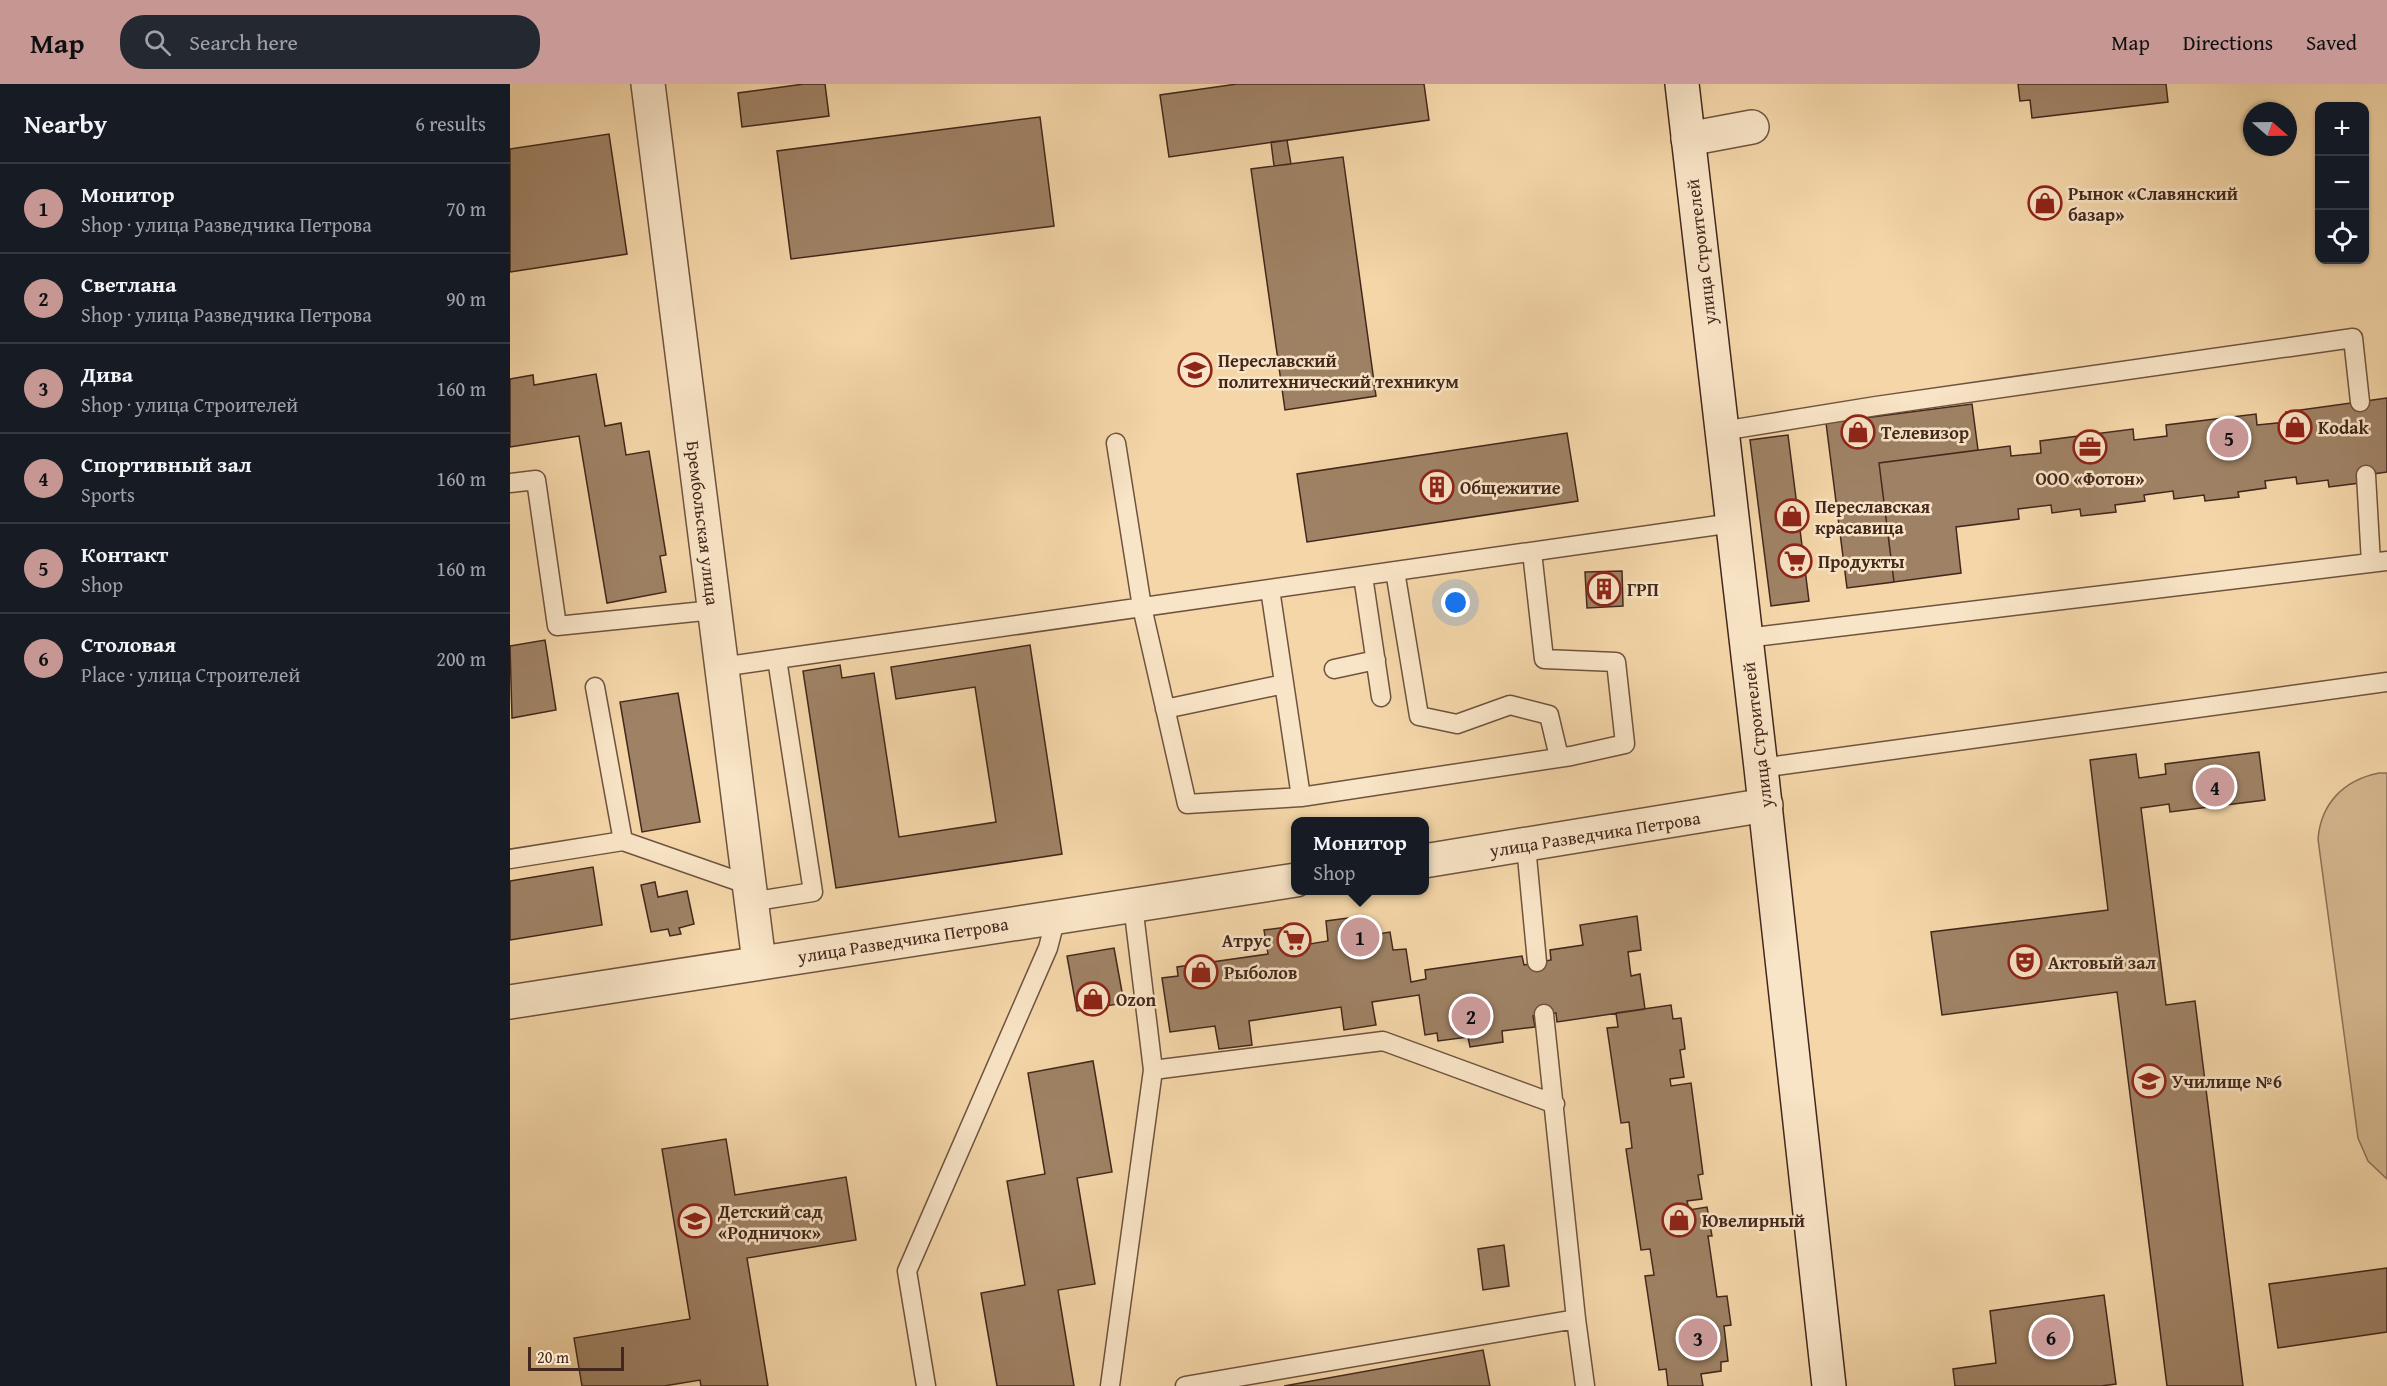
<!DOCTYPE html>
<meta charset="utf-8">
<style>
:root{--surface:#171b24;--page:#242831;--text:#f1f3f6;--muted:#9ea1a6;--line:#363941;--accent:#c59692}
body{margin:0;font-family:"Gentium Book Plus",serif;background:var(--page);color:var(--text)}
.controls{position:absolute;right:18px;top:18px;display:grid;overflow:hidden;border-radius:12px;box-shadow:0 2px 4px #0004}
.controls button{width:54px;height:54px;display:grid;place-items:center;padding:0;border:0;border-bottom:2px solid var(--line);background:var(--surface);color:var(--text);font:30px sans-serif}
.compass{position:absolute;left:1733px;top:18px;width:54px;height:54px;border-radius:50%;background:var(--surface);box-shadow:0 2px 4px #0004;rotate:110deg}
.scale{position:absolute;left:18px;bottom:15px;width:96px;box-sizing:border-box;padding-left:6px;border:3px solid #43271c;border-top:0;font-size:16px;line-height:21px;white-space:nowrap;color:#43271c;-webkit-text-stroke:4px #f8e4c6;paint-order:stroke}
.you{position:absolute;left:946px;top:519px;width:21px;height:21px;margin:-15px;border:4px solid #fff;border-radius:50%;background:#1a73e8;box-shadow:0 0 0 9px #1a73e833}
.badge{display:grid;place-items:center;width:39px;height:39px;border-radius:50%;background:var(--accent);color:#111;font-size:20px;font-weight:700}
.pin{position:absolute;translate:-50% -50%;border:3px solid #fff;box-shadow:0 2px 6px #0006}
.popup{position:absolute;left:781px;top:733px;width:138px;height:78px;box-sizing:border-box;display:grid;place-content:center;border-radius:12px;background:var(--surface);filter:drop-shadow(0 2px 4px #0005);font-size:20px;white-space:nowrap;color:var(--muted)}
.popup b{font-size:22px;color:var(--text)}
.popup::after{content:'';position:absolute;left:50%;top:100%;margin-left:-12px;border:12px solid transparent;border-top-color:var(--surface)}
.list{margin:0;padding:0;list-style:none}
h2{display:flex;justify-content:space-between;align-items:center;height:78px;margin:0;padding:0 24px;font-size:26px}
h2 small{font-size:20px;font-weight:400;color:var(--muted)}
.list li{display:grid;grid-template-columns:39px 1fr auto;gap:18px;align-items:center;box-sizing:border-box;height:90px;padding:0 24px;border-top:2px solid var(--line)}
.list b{display:block;font-size:22px;white-space:nowrap}
.list p{margin:0;font-size:20px;white-space:nowrap;color:var(--muted)}
.list em{font-size:20px;font-style:normal;color:var(--muted)}
.icon{flex:none;width:33px;height:33px;fill:none;stroke:currentColor;stroke-width:2;stroke-linecap:round;stroke-linejoin:round}
.map{position:relative;flex:none;width:1877px;height:1302px;overflow:hidden}
header{display:flex;align-items:center;gap:36px;box-sizing:border-box;height:84px;padding:0 30px;background:var(--accent);color:#111}
header strong{font-size:28px}
nav{display:flex;gap:33px;margin-inline-start:auto;font-size:21px}
.search{width:420px;height:54px;background:var(--page);display:flex;align-items:center;gap:15px;box-sizing:border-box;padding:0 21px;border-radius:24px;color:var(--muted);font-size:22px}
main{display:flex}
aside{flex:1;background:var(--surface)}
.map>svg:first-child{display:block}
.green{fill:#d6b890;stroke:#8c7056;stroke-width:1.5}
.building{fill:#9f8265;stroke:#43271c;stroke-width:1.5}
.lines{fill:none;stroke-linecap:round;stroke-linejoin:round}
.service-casing{stroke:#6f533f;stroke-width:21}
.minor-casing{stroke:#6f533f;stroke-width:36}
.secondary-casing{stroke:#43271c;stroke-width:36}
.service{stroke:#f8e4c6;stroke-width:18}
.minor{stroke:#f8e4c6;stroke-width:33}
.secondary{stroke:#f8e4c6;stroke-width:33}
.labels{text-anchor:middle;dominant-baseline:central;stroke-width:5;stroke-linejoin:round;paint-order:stroke}
.poi-label{font-size:18px;font-weight:bold;fill:#43271c;stroke:#f8e4c6;text-anchor:start}
.street-label{font-size:18px;fill:#43271c;stroke:#f8e4c6}
</style>
<header>
<strong>Map</strong>
<div class="search"><svg class="icon" aria-label="search" viewBox="0 0 24 24"><circle cx="10" cy="10" r="6"/><path d="M15 15l6 6"/></svg>Search here</div>
<nav><a>Map</a><a>Directions</a><a>Saved</a></nav>
</header>
<main>
<aside>
<h2>Nearby<small>6 results</small></h2>
<ul class="list">
<li><span class="badge">1</span><div><b>Монитор</b><p>Shop · улица Разведчика Петрова</p></div><em>70 m</em></li>
<li><span class="badge">2</span><div><b>Светлана</b><p>Shop · улица Разведчика Петрова</p></div><em>90 m</em></li>
<li><span class="badge">3</span><div><b>Дива</b><p>Shop · улица Строителей</p></div><em>160 m</em></li>
<li><span class="badge">4</span><div><b>Спортивный зал</b><p>Sports</p></div><em>160 m</em></li>
<li><span class="badge">5</span><div><b>Контакт</b><p>Shop</p></div><em>160 m</em></li>
<li><span class="badge">6</span><div><b>Столовая</b><p>Place · улица Строителей</p></div><em>200 m</em></li>
</ul>
</aside>
<div class="map">
<svg width="1877" height="1302" viewBox="0 0 1877 1302">
<rect width="100%" height="100%" fill="#f4d6a8"/>
<filter id="stains"><feTurbulence type="fractalNoise" baseFrequency=".00333" numOctaves="4"/><feColorMatrix values="0 0 0 0 .2 0 0 0 0 .09 0 0 0 0 .02 0 0 0 .5 -.17"/></filter>
<radialGradient id="worn" r=".72"><stop offset=".6" stop-color="#630" stop-opacity="0"/><stop offset="1" stop-color="#630" stop-opacity=".3"/></radialGradient>
<path class="green" d="M 1869,689 L 1877,689 L 1877,1095 L 1858,1077 L 1848,1054 L 1808,755 C 1811,719 1834,696 1869,689 Z"/>
<path class="building" d="M 294,0 L 315,0 L 319,32 L 232,43 L 228,9 Z
M 727,0 L 914,0 L 919,36 L 659,73 L 650,11 Z
M 1508,0 L 1656,0 L 1658,18 L 1522,34 L 1520,16 L 1510,17 Z
M 530,33 L 544,142 L 281,175 L 267,67 Z
M 99,50 L 117,170 L 0,188 L 0,65 Z
M 777,56 L 781,80 L 764,82 L 761,58 Z
M 833,73 L 866,312 L 775,326 L 741,85 Z
M 86,290 L 95,342 L 111,339 L 116,371 L 139,367 L 156,471 L 150,472 L 156,508 L 97,519 L 69,352 L 0,363 L 0,295 L 23,291 L 24,301 Z
M 1877,314 L 1877,388 L 1849,392 L 1850,399 L 1819,403 L 1818,396 L 1787,400 L 1786,393 L 1755,397 L 1756,404 L 1728,408 L 1729,413 L 1695,417 L 1694,411 L 1664,415 L 1663,407 L 1634,411 L 1635,417 L 1605,421 L 1606,428 L 1571,432 L 1570,425 L 1542,429 L 1541,421 L 1508,425 L 1509,435 L 1446,443 L 1451,489 L 1384,498 L 1369,379 L 1500,362 L 1501,372 L 1531,369 L 1530,357 L 1623,345 L 1624,356 L 1657,352 L 1656,341 L 1746,330 L 1747,341 L 1777,338 L 1776,328 Z
M 1462,320 L 1468,366 L 1369,379 L 1384,498 L 1337,504 L 1316,339 Z
M 1057,349 L 1068,417 L 797,458 L 787,390 Z
M 1278,351 L 1299,517 L 1261,522 L 1240,356 Z
M 1112,487 L 1113,522 L 1077,524 L 1075,488 Z
M 35,556 L 46,626 L 2,634 L 0,562 Z
M 520,561 L 552,770 L 326,804 L 293,587 L 330,581 L 332,594 L 364,589 L 389,753 L 486,738 L 465,603 L 386,615 L 381,583 Z
M 168,609 L 190,738 L 132,748 L 110,618 Z
M 1749,668 L 1755,716 L 1660,728 L 1659,720 L 1631,724 L 1656,921 L 1685,917 L 1733,1302 L 1657,1302 L 1607,908 L 1432,931 L 1421,848 L 1598,826 L 1580,676 L 1626,670 L 1629,694 L 1656,690 L 1655,680 Z
M 83,783 L 92,841 L 0,856 L 0,797 Z
M 145,798 L 148,813 L 177,807 L 184,840 L 169,844 L 171,850 L 160,852 L 158,845 L 141,848 L 131,801 Z
M 1127,832 L 1131,866 L 1118,868 L 1121,892 L 1130,890 L 1135,925 L 1047,938 L 1046,929 L 1023,932 L 1025,943 L 992,947 L 993,958 L 960,963 L 958,953 L 928,957 L 927,949 L 915,951 L 909,911 L 862,918 L 866,941 L 834,946 L 831,923 L 739,937 L 742,961 L 709,965 L 705,942 L 660,948 L 652,894 L 668,892 L 667,883 L 758,870 L 754,846 L 785,842 L 788,862 L 818,857 L 816,837 L 838,834 L 839,840 L 848,839 L 850,853 L 880,848 L 883,866 L 896,865 L 901,898 L 916,895 L 915,886 L 1012,872 L 1014,881 L 1041,876 L 1040,866 L 1073,861 L 1070,841 Z
M 604,864 L 614,919 L 567,927 L 557,872 Z
M 1161,921 L 1163,935 L 1171,934 L 1175,965 L 1170,966 L 1174,993 L 1160,995 L 1161,1002 L 1181,999 L 1193,1090 L 1188,1091 L 1192,1115 L 1177,1117 L 1179,1126 L 1197,1123 L 1202,1152 L 1198,1152 L 1207,1213 L 1217,1212 L 1221,1241 L 1214,1242 L 1218,1277 L 1211,1278 L 1211,1287 L 1191,1290 L 1193,1302 L 1158,1302 L 1156,1285 L 1149,1286 L 1135,1192 L 1144,1191 L 1140,1165 L 1131,1166 L 1116,1065 L 1122,1064 L 1119,1038 L 1111,1039 L 1097,944 L 1108,943 L 1106,929 Z
M 583,977 L 602,1088 L 567,1094 L 585,1200 L 548,1206 L 564,1302 L 487,1302 L 471,1209 L 515,1201 L 497,1097 L 535,1090 L 518,989 Z
M 216,1055 L 225,1111 L 336,1093 L 346,1156 L 237,1174 L 258,1302 L 191,1302 L 190,1296 L 154,1302 L 72,1302 L 64,1254 L 180,1235 L 152,1065 Z
M 994,1161 L 999,1202 L 973,1206 L 968,1165 Z
M 1877,1184 L 1877,1248 L 1768,1264 L 1759,1200 Z
M 1594,1211 L 1606,1300 L 1591,1302 L 1445,1302 L 1443,1285 L 1486,1279 L 1480,1227 Z
M 973,1266 L 980,1302 L 774,1302 Z"/>
<g class="lines">
<g class="service-casing">
<path id="service" d="M 1212,347 L 1366,322 L 1843,254 L 1850,318
M 606,359 L 632,523 L 677,720 L 791,713 L 1061,672 L 1115,660 L 1106,578 L 1034,575 L 1022,468
M 1856,391 L 1861,479
M 0,399 L 26,396 L 47,542 L 204,526
M 885,487 L 909,632 L 947,640 L 1000,621 L 1039,631 L 1049,673
M 853,492 L 871,613
M 760,505 L 791,713
M 1236,554 L 1877,477
M 211,583 L 1223,439
M 824,585 L 866,576
M 85,603 L 113,757
M 655,625 L 774,600
M 1251,684 L 1877,598
M 1016,762 L 1027,878
M 0,775 L 113,757 L 239,801
M 241,818 L 303,808 L 267,575
M 1034,930 L 1066,1235 L 1075,1302
M 643,986 L 873,957 L 1045,1020
M 416,1302 L 397,1187 L 538,864 L 546,833
M 600,1302 L 643,986 L 623,821
M 675,1302 L 1066,1235"/>
</g>
<g class="minor-casing">
<path id="minor" d="M 138,0 L 249,878
M 1178,55 L 1242,43
M 914,777 L 1256,721
M 0,918 L 786,796"/>
</g>
<g class="secondary-casing">
<path id="secondary" d="M 1172,0 L 1251,684 L 1319,1302"/>
</g>
<use href="#service" class="service"/>
<use href="#minor" class="minor"/>
<use href="#secondary" class="secondary"/>
</g>
<defs>
<g id="shop-ring" transform="scale(1.725)"><circle r="9.5" fill="#f8e4c6" stroke="#8f2418" stroke-width="1.5"/><path d="M-5-2.5h2.3a2.7 3.5 0 0 1 5.4 0H5L5.5 6h-11ZM-1.5-2.5h3a1.5 2.3 0 0 0-3 0Z" fill="#8f2418"/></g>
<g id="university-ring" transform="scale(1.725)"><circle r="9.5" fill="#f8e4c6" stroke="#8f2418" stroke-width="1.5"/><path d="M0-5L7-2L0 1L-7-2ZM-4 1L0 2.5L4 1V4Q0 6-4 4Z" fill="#8f2418"/></g>
<g id="office-ring" transform="scale(1.725)"><circle r="9.5" fill="#f8e4c6" stroke="#8f2418" stroke-width="1.5"/><path d="M-6-3h4V-5.5h4V-3h4V5H-6ZM-1-4.5V-3h2v-1.5ZM-6 0V1H6V0Z" fill="#8f2418"/></g>
<g id="building-ring" transform="scale(1.725)"><circle r="9.5" fill="#f8e4c6" stroke="#8f2418" stroke-width="1.5"/><path d="M-4-6H4V6H1V3H-1V6H-4ZM-2.5-4.3h1.7v1.8h-1.7ZM.8-4.3h1.7v1.8H.8ZM-2.5-1h1.7V.8h-1.7ZM.8-1h1.7V.8H.8Z" fill="#8f2418"/></g>
<g id="supermarket-ring" transform="scale(1.725)"><circle r="9.5" fill="#f8e4c6" stroke="#8f2418" stroke-width="1.5"/><path d="M-6-5.5h2.5l.6 2H6L4.5 2H-2.5L-4.4-4H-6ZM-1.5 3.2a1.3 1.3 0 1 0 .1 0ZM3 3.2a1.3 1.3 0 1 0 .1 0Z" fill="#8f2418"/></g>
<g id="theatre-ring" transform="scale(1.725)"><circle r="9.5" fill="#f8e4c6" stroke="#8f2418" stroke-width="1.5"/><path d="M-5-5.5Q0-4 5-5.5V0Q5 5 0 6Q-5 5-5 0ZM-3.3-2.5H-1v1.5H-3.3ZM1-2.5H3.3v1.5H1ZM-2.8 1Q0 5.5 2.8 1Z" fill="#8f2418"/></g>
<g id="school-ring" transform="scale(1.725)"><circle r="9.5" fill="#f8e4c6" stroke="#8f2418" stroke-width="1.5"/><path d="M0-5L7-2L0 1L-7-2ZM-4 1L0 2.5L4 1V4Q0 6-4 4Z" fill="#8f2418"/></g>
</defs>
<g fill-rule="evenodd">
<use href="#shop-ring" x="1535" y="119"/>
<use href="#university-ring" x="685" y="286"/>
<use href="#shop-ring" x="1785" y="343"/>
<use href="#shop-ring" x="1348" y="348"/>
<use href="#office-ring" x="1580" y="363"/>
<use href="#building-ring" x="927" y="403"/>
<use href="#shop-ring" x="1282" y="432"/>
<use href="#supermarket-ring" x="1285" y="477"/>
<use href="#building-ring" x="1094" y="505"/>
<use href="#supermarket-ring" x="784" y="856"/>
<use href="#theatre-ring" x="1515" y="878"/>
<use href="#shop-ring" x="691" y="888"/>
<use href="#shop-ring" x="583" y="915"/>
<use href="#university-ring" x="1639" y="997"/>
<use href="#shop-ring" x="1169" y="1136"/>
<use href="#school-ring" x="185" y="1137"/>
</g>
<g class="labels">
<g class="poi-label">
<text x="1558" y="109">Рынок «Славянский<tspan x="1558" dy="21">базар»</tspan></text>
<text x="708" y="276">Переславский<tspan x="708" dy="21">политехнический техникум</tspan></text>
<text x="1808" y="343">Kodak</text>
<text x="1371" y="348">Телевизор</text>
<text x="1580" y="394" text-anchor="middle">ООО «Фотон»</text>
<text x="950" y="403">Общежитие</text>
<text x="1305" y="422">Переславская<tspan x="1305" dy="21">красавица</tspan></text>
<text x="1308" y="477">Продукты</text>
<text x="1117" y="505">ГРП</text>
<text x="761" y="856" text-anchor="end">Атрус</text>
<text x="1538" y="878">Актовый зал</text>
<text x="714" y="888">Рыболов</text>
<text x="606" y="915">Ozon</text>
<text x="1662" y="997">Училище №6</text>
<text x="208" y="1127">Детский сад<tspan x="208" dy="21">«Родничок»</tspan></text>
<text x="1192" y="1136">Ювелирный</text>
</g>
<g class="street-label">
<text transform="translate(1191 168) rotate(-97)">улица Строителей</text>
<text transform="translate(193 439) rotate(83)">Брембольская улица</text>
<text transform="translate(1247 651) rotate(-97)">улица Строителей</text>
<text transform="translate(1085 750) rotate(-9)">улица Разведчика Петрова</text>
<text transform="translate(393 856) rotate(-9)">улица Разведчика Петрова</text>
</g>
</g>
<rect width="100%" height="100%" filter="url(#stains)"/>
<rect width="100%" height="100%" fill="url(#worn)"/>
</svg>
<div class="controls">
<button>+</button>
<button>−</button>
<button><svg class="icon" aria-label="locate" viewBox="0 0 24 24"><circle cx="12" cy="12" r="6"/><path d="M12 2v4M12 18v4M2 12h4M18 12h4"/></svg></button>
</div>
<svg class="compass" viewBox="-18 -18 36 36"><path d="M0-13l5 13h-10z" fill="#e53935"/><path d="M0 13l5-13h-10z" fill="#9ea1a6"/></svg>
<div class="scale">20 m</div>
<div class="you"></div>
<div class="pin badge" style="left:850px;top:853px">1</div>
<div class="popup"><b>Монитор</b>Shop</div>
<div class="pin badge" style="left:961px;top:932px">2</div>
<div class="pin badge" style="left:1188px;top:1254px">3</div>
<div class="pin badge" style="left:1705px;top:703px">4</div>
<div class="pin badge" style="left:1719px;top:354px">5</div>
<div class="pin badge" style="left:1541px;top:1253px">6</div>
</div>
</main>
